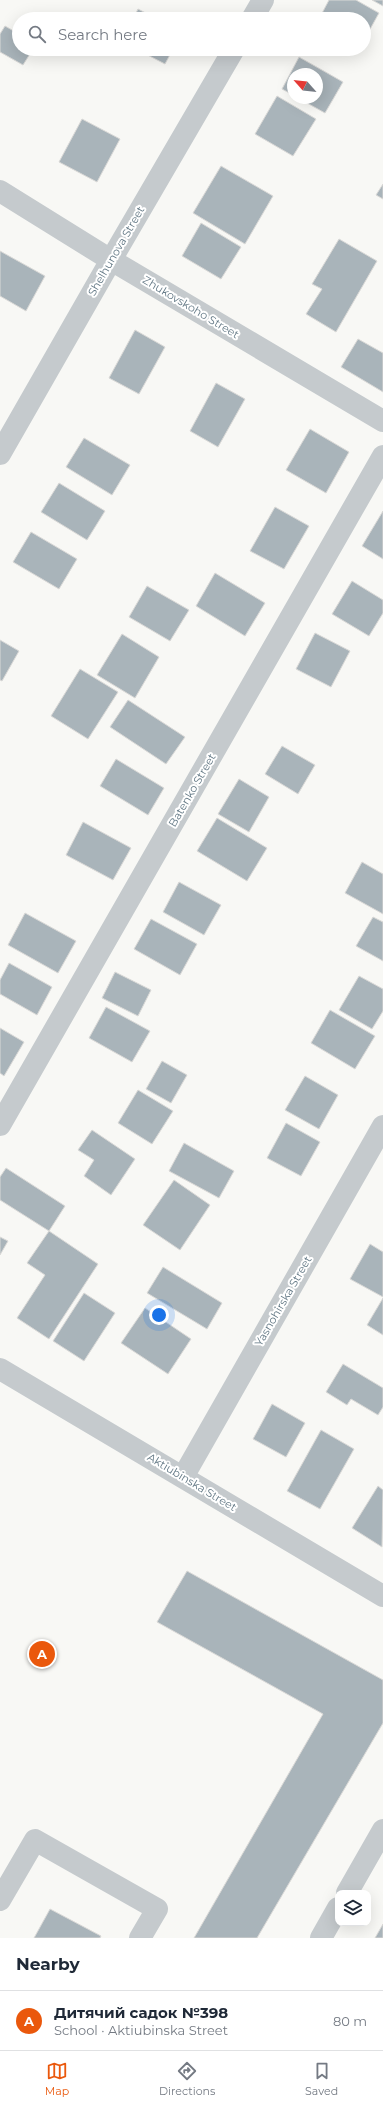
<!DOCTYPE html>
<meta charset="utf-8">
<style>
:root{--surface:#fff;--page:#f6f6f7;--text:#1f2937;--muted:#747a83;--line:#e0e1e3;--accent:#ea580c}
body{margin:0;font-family:Montserrat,sans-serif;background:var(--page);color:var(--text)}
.controls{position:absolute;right:12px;bottom:12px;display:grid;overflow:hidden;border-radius:8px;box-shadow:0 4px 16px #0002}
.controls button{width:36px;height:36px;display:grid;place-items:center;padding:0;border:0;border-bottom:1px solid var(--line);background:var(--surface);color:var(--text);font:20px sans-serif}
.compass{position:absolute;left:287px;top:68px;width:36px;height:36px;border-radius:50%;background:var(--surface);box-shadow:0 4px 16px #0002;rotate:297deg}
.you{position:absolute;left:159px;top:1315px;width:14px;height:14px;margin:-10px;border:3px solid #fff;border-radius:50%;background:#1a73e8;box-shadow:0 0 0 6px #1a73e833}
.badge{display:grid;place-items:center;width:26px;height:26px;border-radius:50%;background:var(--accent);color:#fff;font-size:13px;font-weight:700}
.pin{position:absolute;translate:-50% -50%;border:2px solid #fff;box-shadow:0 1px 4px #0006}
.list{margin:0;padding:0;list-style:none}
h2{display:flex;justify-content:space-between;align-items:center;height:52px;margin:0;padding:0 16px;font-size:17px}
h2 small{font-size:13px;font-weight:400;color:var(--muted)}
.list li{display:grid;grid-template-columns:26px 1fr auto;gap:12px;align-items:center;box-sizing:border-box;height:60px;padding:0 16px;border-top:1px solid var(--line)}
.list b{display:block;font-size:15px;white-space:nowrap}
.list p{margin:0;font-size:13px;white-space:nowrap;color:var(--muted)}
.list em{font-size:13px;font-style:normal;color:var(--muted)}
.icon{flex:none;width:22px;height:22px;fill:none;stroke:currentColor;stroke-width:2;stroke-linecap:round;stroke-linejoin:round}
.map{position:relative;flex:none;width:383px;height:1938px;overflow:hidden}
.search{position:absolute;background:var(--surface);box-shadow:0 4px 16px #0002;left:12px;right:12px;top:12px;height:44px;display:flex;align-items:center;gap:10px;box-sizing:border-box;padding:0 14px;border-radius:22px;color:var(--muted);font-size:15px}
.sheet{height:112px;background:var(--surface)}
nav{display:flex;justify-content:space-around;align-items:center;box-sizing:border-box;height:56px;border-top:1px solid var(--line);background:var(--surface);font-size:11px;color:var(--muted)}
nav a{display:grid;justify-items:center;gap:2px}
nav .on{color:var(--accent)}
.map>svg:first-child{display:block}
.building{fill:#a9b4ba;stroke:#dad9d7}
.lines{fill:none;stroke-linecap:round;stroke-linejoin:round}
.minor{stroke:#c5cacd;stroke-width:22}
.labels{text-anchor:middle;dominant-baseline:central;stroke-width:4;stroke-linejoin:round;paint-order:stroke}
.street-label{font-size:11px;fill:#607683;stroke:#fff}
</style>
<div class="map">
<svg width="383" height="1938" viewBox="0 0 383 1938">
<rect width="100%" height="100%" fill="#f8f8f5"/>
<path class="building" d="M 329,0 L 356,0 L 379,13 L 364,40 L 364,19 L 319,19 Z
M 372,0 L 383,0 L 383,6 Z
M 138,9 L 157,19 L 133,19 Z
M 5,26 L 19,34 L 19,49 L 33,49 L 23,65 L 0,52 L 0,34 Z
M 136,49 L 173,49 L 165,64 Z
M 299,57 L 343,82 L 325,113 L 298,98 L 317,98 L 317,74 L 293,74 L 293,95 L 282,89 Z
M 277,96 L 316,119 L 293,156 L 255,134 Z
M 82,119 L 120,139 L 97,182 L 59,162 Z
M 221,166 L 273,196 L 245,244 L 193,213 Z
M 383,184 L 383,199 L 376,195 Z
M 201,223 L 241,247 L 221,279 L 182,256 Z
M 339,239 L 377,261 L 336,332 L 306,314 L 322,289 L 312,284 Z
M 0,251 L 45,276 L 26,311 L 0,296 Z
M 135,330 L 165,347 L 139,394 L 109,378 Z
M 358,339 L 383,353 L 383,392 L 341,367 Z
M 216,383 L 245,399 L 218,447 L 190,431 Z
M 310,429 L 349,452 L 326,493 L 286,470 Z
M 84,438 L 130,465 L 112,495 L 66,467 Z
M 59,483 L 105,511 L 87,540 L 41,512 Z
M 275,507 L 309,526 L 284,569 L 250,551 Z
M 383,511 L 383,559 L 362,546 Z
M 31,532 L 77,559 L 59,589 L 13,562 Z
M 215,573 L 265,603 L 245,636 L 196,606 Z
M 352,581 L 383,600 L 383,613 L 369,636 L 332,614 Z
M 147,586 L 189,610 L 170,641 L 129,617 Z
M 315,633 L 350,651 L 331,687 L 296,669 Z
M 122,634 L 159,657 L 135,698 L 97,675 Z
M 0,640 L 19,651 L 2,681 L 0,680 Z
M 80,669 L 118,692 L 88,739 L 51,716 Z
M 128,700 L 185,737 L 166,764 L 110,727 Z
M 282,746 L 315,765 L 298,794 L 265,774 Z
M 116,759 L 164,788 L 148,815 L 100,786 Z
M 239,779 L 269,797 L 249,832 L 218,814 Z
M 217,818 L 267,848 L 247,881 L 197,851 Z
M 83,822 L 131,848 L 113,880 L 66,855 Z
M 362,862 L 383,874 L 383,914 L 345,893 Z
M 179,882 L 221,905 L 204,935 L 163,912 Z
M 25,913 L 76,941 L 58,973 L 8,945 Z
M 373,917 L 383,922 L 383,961 L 356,946 Z
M 151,919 L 197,944 L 180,975 L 134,949 Z
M 9,963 L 52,987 L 37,1015 L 0,994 L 0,980 Z
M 115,972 L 151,990 L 138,1016 L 102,998 Z
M 359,976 L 383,989 L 383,1011 L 372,1029 L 339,1010 Z
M 106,1007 L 150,1031 L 132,1062 L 89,1038 Z
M 330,1010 L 375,1036 L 355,1069 L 311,1043 Z
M 0,1028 L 24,1042 L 4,1076 L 0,1073 Z
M 162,1061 L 187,1075 L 171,1103 L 146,1089 Z
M 305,1076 L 338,1095 L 319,1129 L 285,1110 Z
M 138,1090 L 173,1111 L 152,1144 L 118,1123 Z
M 286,1123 L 320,1142 L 301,1176 L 267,1158 Z
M 92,1130 L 135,1159 L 111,1195 L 84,1176 L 94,1160 L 78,1150 Z
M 184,1143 L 234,1171 L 219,1198 L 169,1171 Z
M 6,1168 L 65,1206 L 49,1231 L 0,1200 L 0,1177 Z
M 174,1180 L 210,1205 L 180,1250 L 143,1225 Z
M 49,1231 L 98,1264 L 49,1339 L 17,1318 L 45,1275 L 27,1263 Z
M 0,1237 L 8,1241 L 0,1255 Z
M 370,1244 L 383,1252 L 383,1297 L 350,1279 Z
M 163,1267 L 222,1303 L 207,1329 L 147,1293 Z
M 84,1293 L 115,1313 L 84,1361 L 53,1341 Z
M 383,1298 L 383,1335 L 367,1325 Z
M 145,1308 L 191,1339 L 168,1374 L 121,1343 Z
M 343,1364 L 383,1388 L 383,1407 L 378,1415 L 351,1399 L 347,1405 L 326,1392 Z
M 272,1404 L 305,1423 L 286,1457 L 253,1439 Z
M 321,1430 L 354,1449 L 320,1509 L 287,1491 Z
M 378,1486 L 383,1490 L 382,1547 L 352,1528 Z
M 187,1571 L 383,1680 L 383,1723 L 257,1938 L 194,1938 L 323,1714 L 157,1622 Z
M 50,1909 L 101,1936 L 100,1938 L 34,1938 Z
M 383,1924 L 383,1938 L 375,1938 Z"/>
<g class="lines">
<path class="minor" d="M 252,19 L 263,0
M 0,191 L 111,260 L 383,421
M 0,454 L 111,260 L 234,49
M 0,1125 L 383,456
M 0,1369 L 383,1596
M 183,1477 L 383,1126
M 347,1893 L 383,1830
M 0,1900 L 35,1840 L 157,1909 L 140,1938
M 321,1938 L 338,1908"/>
</g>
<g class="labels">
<g class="street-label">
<text transform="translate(116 251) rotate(-60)">Shelhunova Street</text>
<text transform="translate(191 307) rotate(31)">Zhukovskoho Street</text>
<text transform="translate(192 790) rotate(-60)">Batenko Street</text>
<text transform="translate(283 1301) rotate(-60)">Yasnohirska Street</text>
<text transform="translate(192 1482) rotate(31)">Aktiubinska Street</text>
</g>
</g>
</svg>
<div class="controls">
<button><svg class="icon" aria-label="layers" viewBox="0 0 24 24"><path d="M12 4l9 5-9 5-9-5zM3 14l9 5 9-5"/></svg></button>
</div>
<svg class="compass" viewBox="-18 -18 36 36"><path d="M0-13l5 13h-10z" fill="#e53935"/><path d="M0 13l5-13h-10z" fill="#747a83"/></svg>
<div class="you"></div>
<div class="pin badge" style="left:42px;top:1654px">A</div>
<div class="search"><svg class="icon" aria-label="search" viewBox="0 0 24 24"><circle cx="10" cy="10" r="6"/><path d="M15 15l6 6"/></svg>Search here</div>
</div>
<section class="sheet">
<h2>Nearby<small></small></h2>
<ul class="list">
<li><span class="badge">A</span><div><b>Дитячий садок №398</b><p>School · Aktiubinska Street</p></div><em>80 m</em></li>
</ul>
</section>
<nav>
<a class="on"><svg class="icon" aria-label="map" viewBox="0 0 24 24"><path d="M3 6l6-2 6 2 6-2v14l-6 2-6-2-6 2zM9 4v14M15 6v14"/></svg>Map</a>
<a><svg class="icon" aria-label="directions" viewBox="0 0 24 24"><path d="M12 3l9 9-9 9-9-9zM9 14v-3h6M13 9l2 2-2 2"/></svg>Directions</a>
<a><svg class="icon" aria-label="saved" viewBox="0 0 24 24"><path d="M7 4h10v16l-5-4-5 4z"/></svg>Saved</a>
</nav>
